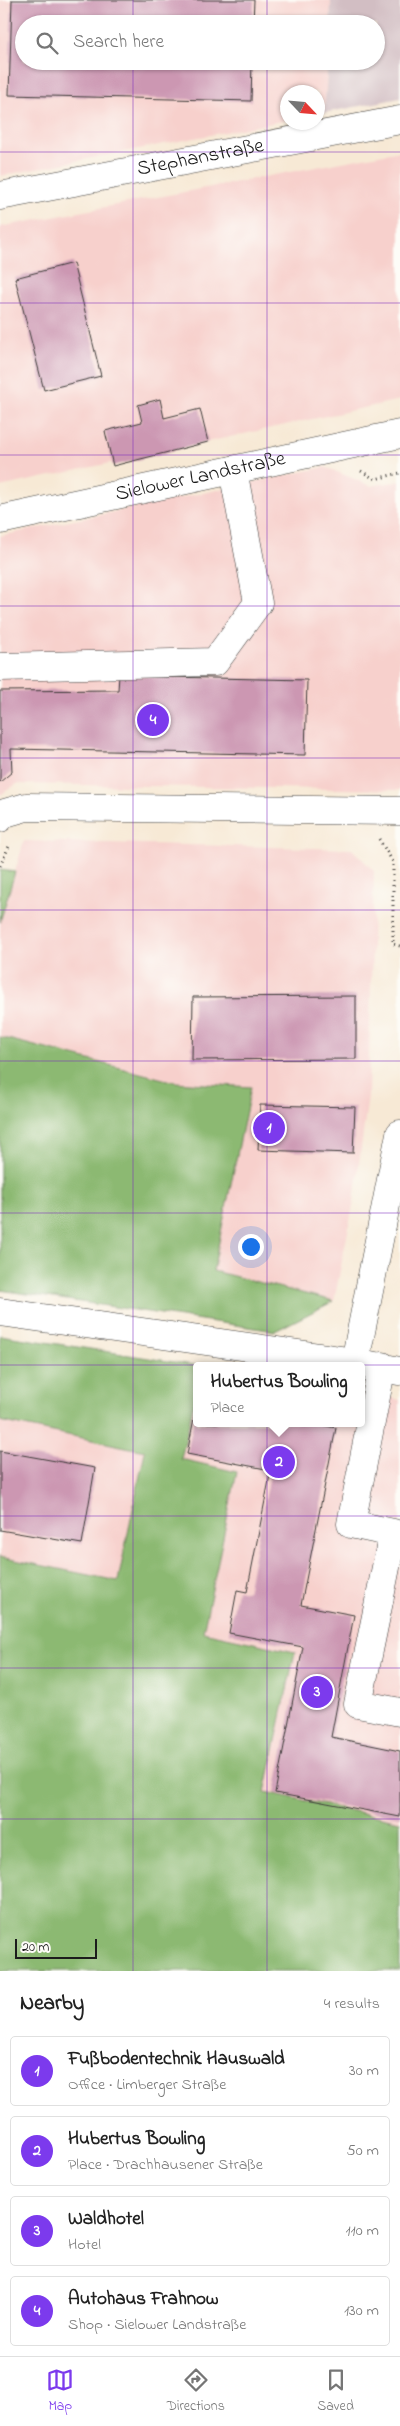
<!DOCTYPE html>
<meta charset="utf-8">
<style>
:root{--surface:#fff;--page:#f6f6f6;--text:#222;--muted:#767676;--line:#e0e0e0;--accent:#7c3aed}
body{margin:0;font-family:"Indie Flower",sans-serif;background:var(--page);color:var(--text)}
.compass{position:absolute;left:280px;top:85px;width:45px;height:45px;border-radius:50%;background:var(--surface);box-shadow:0 1px 4px #0004;rotate:116deg}
.scale{position:absolute;left:15px;bottom:12px;width:82px;box-sizing:border-box;padding-left:5px;border:2px solid #1c1c1c;border-top:0;font-size:14px;line-height:18px;white-space:nowrap;color:#1c1c1c;-webkit-text-stroke:4px #fdfcf7;paint-order:stroke}
.you{position:absolute;left:250px;top:1246px;width:18px;height:18px;margin:-12px;border:4px solid #fff;border-radius:50%;background:#1a73e8;box-shadow:0 0 0 8px #1a73e833}
.badge{display:grid;place-items:center;width:32px;height:32px;border-radius:50%;background:var(--accent);color:#fff;font-size:16px;font-weight:700}
.pin{position:absolute;translate:-50% -50%;border:2px solid #fff;box-shadow:0 1px 5px #0006}
.popup{position:absolute;left:193px;top:1362px;width:172px;height:65px;box-sizing:border-box;display:grid;place-content:center;border-radius:5px;background:var(--surface);filter:drop-shadow(0 1px 4px #0005);font-size:16px;white-space:nowrap;color:var(--muted)}
.popup b{font-size:19px;color:var(--text)}
.popup::after{content:'';position:absolute;left:50%;top:100%;margin-left:-10px;border:10px solid transparent;border-top-color:var(--surface)}
.list{margin:0;padding:0;list-style:none}
h2{display:flex;justify-content:space-between;align-items:center;height:65px;margin:0;padding:0 20px;font-size:21px}
h2 small{font-size:16px;font-weight:400;color:var(--muted)}
.list li{display:grid;grid-template-columns:32px 1fr auto;gap:15px;align-items:center;box-sizing:border-box;height:70px;margin:0 10px 10px;padding:0 10px;border:1px solid var(--line);border-radius:5px}
.list b{display:block;font-size:19px;white-space:nowrap}
.list p{margin:0;font-size:16px;white-space:nowrap;color:var(--muted)}
.list em{font-size:16px;font-style:normal;color:var(--muted)}
.icon{flex:none;width:28px;height:28px;fill:none;stroke:currentColor;stroke-width:2;stroke-linecap:round;stroke-linejoin:round}
.map{position:relative;flex:none;width:400px;height:1971px;overflow:hidden}
.search{position:absolute;background:var(--surface);box-shadow:0 1px 4px #0004;left:15px;right:15px;top:15px;height:55px;display:flex;align-items:center;gap:12px;box-sizing:border-box;padding:0 18px;border-radius:28px;color:var(--muted);font-size:19px}
.sheet{height:385px;background:var(--surface)}
nav{display:flex;justify-content:space-around;align-items:center;box-sizing:border-box;height:70px;border-top:1px solid var(--line);background:var(--surface);font-size:14px;color:var(--muted)}
nav a{display:grid;justify-items:center;gap:2px}
nav .on{color:var(--accent)}
.map>svg:first-child{display:block}
.built{fill:#f7d0cc}
.industrial{fill:#d2bec3}
.forest{fill:#8cb972;stroke:#546a47}
.building{fill:#cc97b2}
.lines{fill:none;stroke-linecap:round;stroke-linejoin:round}
.minor-casing{stroke:#3d3b38;stroke-width:29}
.major-casing{stroke:#3d3b38;stroke-width:29}
.path{stroke:#3d3b38;stroke-width:3;stroke-dasharray:1 4;stroke-linecap:butt}
.minor{stroke:#fff;stroke-width:28}
.major{stroke:#fff;stroke-width:28}
.grid{fill:none;stroke:#7b2cbf;stroke-width:1;stroke-opacity:0.55}
.labels{text-anchor:middle;dominant-baseline:central;stroke-width:4;stroke-linejoin:round;paint-order:stroke}
.street-label{font-size:21px;fill:#1c1c1c;stroke:#fdfcf7}
</style>
<div class="map">
<svg width="400" height="1971" viewBox="0 0 400 1971">
<rect width="100%" height="100%" fill="#fdfcf7"/>
<filter id="ink" filterUnits="userSpaceOnUse"><feTurbulence type="fractalNoise" baseFrequency=".02" numOctaves="2"/><feDisplacementMap in="SourceGraphic" scale="10" xChannelSelector="R" yChannelSelector="G"/><feConvolveMatrix kernelMatrix="1 2 1 2 8 2 1 2 1" color-interpolation-filters="sRGB"/></filter>
<filter id="wash" filterUnits="userSpaceOnUse"><feTurbulence type="fractalNoise" baseFrequency=".0096" numOctaves="4" result="noise"/><feDisplacementMap in="SourceGraphic" scale="20" xChannelSelector="R" yChannelSelector="G"/><feGaussianBlur stdDeviation="1.12" result="paint"/><feColorMatrix in="noise" values="0 0 0 0 0 0 0 0 0 0 0 0 0 0 0 0 0 1.4 0 .05"/><feComposite in="paint" operator="in"/></filter>
<g filter="url(#wash)">
<rect width="100%" height="100%" fill="#f7e9d5"/>
<path class="built" d="M 0,0 L 331,0 L 330,24 L 24,24 L 24,61 L 328,61 L 324,113 L 318,114 L 318,92 L 288,92 L 287,120 L 0,176 Z
M 400,151 L 400,400 L 0,487 L 0,227 Z
M 325,467 L 371,486 L 400,481 L 400,790 L 17,784 L 0,795 L 0,536 Z
M 24,841 L 352,849 L 374,871 L 368,1096 L 354,1201 L 334,1301 L 212,1272 L 251,1088 L 175,1082 L 0,1037 L 0,922 Z
M 366,1391 L 400,1400 L 400,1821 L 265,1792 L 295,1652 L 203,1632 L 237,1472 L 181,1460 L 196,1392 L 196,1423 L 342,1423 L 358,1427 Z
M 0,1421 L 146,1450 L 118,1581 L 0,1557 Z"/>
<path class="industrial" d="M 331,0 L 400,0 L 400,98 L 324,113 L 328,61 L 376,61 L 376,24 L 330,24 Z"/>
<path class="forest" d="M 0,870 L 15,872 L 0,922 Z
M 0,1037 L 175,1082 L 251,1087 L 213,1271 L 334,1301 L 275,1331 L 0,1290 Z
M 0,1335 L 200,1366 L 196,1366 L 196,1393 L 181,1459 L 237,1472 L 203,1632 L 295,1652 L 265,1792 L 400,1821 L 400,1971 L 0,1971 L 0,1557 L 118,1581 L 145,1451 L 0,1421 Z"/>
<g id="blocks">
<path class="building" d="M 12,0 L 254,0 L 253,24 L 24,24 L 24,61 L 252,61 L 251,101 L 9,95 Z
M 73,263 L 101,376 L 44,390 L 15,278 Z
M 160,399 L 164,418 L 200,409 L 208,442 L 113,466 L 105,431 L 142,422 L 138,405 Z
M 119,676 L 307,680 L 305,755 L 11,749 L 12,772 L 0,782 L 0,691 L 118,690 Z
M 356,996 L 356,1059 L 192,1060 L 193,997 Z
M 260,1105 L 355,1107 L 353,1153 L 258,1150 Z
M 196,1408 L 196,1423 L 312,1423 L 336,1428 L 301,1605 L 354,1615 L 331,1737 L 400,1751 L 400,1817 L 275,1793 L 303,1647 L 229,1633 L 237,1590 L 247,1592 L 271,1470 L 187,1454 Z
M 0,1451 L 95,1468 L 82,1544 L 0,1530 Z"/>
</g>
</g>
<g filter="url(#ink)">
<use href="#blocks" fill-opacity="0" stroke="#3d3b38" stroke-width="1"/>
<g class="lines">
<g class="minor-casing">
<g id="minor">
<path id="s1" d="M 0,196 L 400,120"/>
<path d="M 0,667 L 215,662 L 258,603 L 233,470"/>
<path d="M 0,818 L 5,813 L 26,807 L 400,811"/>
<path d="M 0,1312 L 355,1362 L 399,1371"/>
<path d="M 355,1362 L 400,1134"/>
<path d="M 382,1366 L 351,1524 L 393,1533 L 358,1704 L 400,1712"/>
</g>
</g>
<g class="major-casing">
<g id="major">
<path id="s2" d="M 0,520 L 400,434"/>
</g>
</g>
<path class="path" d="M 361,471 L 375,479 L 400,473
M 379,839 L 393,862 L 393,944 L 400,946
M 0,866 L 10,844"/>
<use href="#minor" class="minor"/>
<use href="#major" class="major"/>
</g>
</g>
<path class="grid" d="M 133,0 L 133,24M 267,0 L 267,24M 133,61 L 133,1971M 267,61 L 267,1971M 0,152 L 400,152M 0,303 L 400,303M 0,455 L 400,455M 0,606 L 400,606M 0,758 L 400,758M 0,910 L 400,910M 0,1061 L 400,1061M 0,1213 L 400,1213M 0,1365 L 400,1365M 0,1516 L 400,1516M 0,1668 L 400,1668M 0,1819 L 400,1819"/>
<g class="labels">
<g class="street-label">
<text stroke="none"><textPath href="#s1" startOffset="204">Stephanstraße</textPath></text>
<text stroke="none"><textPath href="#s2" startOffset="205">Sielower Landstraße</textPath></text>
</g>
</g>
</svg>
<svg class="compass" viewBox="-18 -18 36 36"><path d="M0-13l5 13h-10z" fill="#e53935"/><path d="M0 13l5-13h-10z" fill="#767676"/></svg>
<div class="scale">20 m</div>
<div class="you"></div>
<div class="pin badge" style="left:269px;top:1128px">1</div>
<div class="pin badge" style="left:279px;top:1462px">2</div>
<div class="popup"><b>Hubertus Bowling</b>Place</div>
<div class="pin badge" style="left:317px;top:1692px">3</div>
<div class="pin badge" style="left:153px;top:720px">4</div>
<div class="search"><svg class="icon" aria-label="search" viewBox="0 0 24 24"><circle cx="10" cy="10" r="6"/><path d="M15 15l6 6"/></svg>Search here</div>
</div>
<section class="sheet">
<h2>Nearby<small>4 results</small></h2>
<ul class="list">
<li><span class="badge">1</span><div><b>Fußbodentechnik Hauswald</b><p>Office · Limberger Straße</p></div><em>30 m</em></li>
<li><span class="badge">2</span><div><b>Hubertus Bowling</b><p>Place · Drachhausener Straße</p></div><em>50 m</em></li>
<li><span class="badge">3</span><div><b>Waldhotel</b><p>Hotel</p></div><em>110 m</em></li>
<li><span class="badge">4</span><div><b>Autohaus Frahnow</b><p>Shop · Sielower Landstraße</p></div><em>130 m</em></li>
</ul>
</section>
<nav>
<a class="on"><svg class="icon" aria-label="map" viewBox="0 0 24 24"><path d="M3 6l6-2 6 2 6-2v14l-6 2-6-2-6 2zM9 4v14M15 6v14"/></svg>Map</a>
<a><svg class="icon" aria-label="directions" viewBox="0 0 24 24"><path d="M12 3l9 9-9 9-9-9zM9 14v-3h6M13 9l2 2-2 2"/></svg>Directions</a>
<a><svg class="icon" aria-label="saved" viewBox="0 0 24 24"><path d="M7 4h10v16l-5-4-5 4z"/></svg>Saved</a>
</nav>
